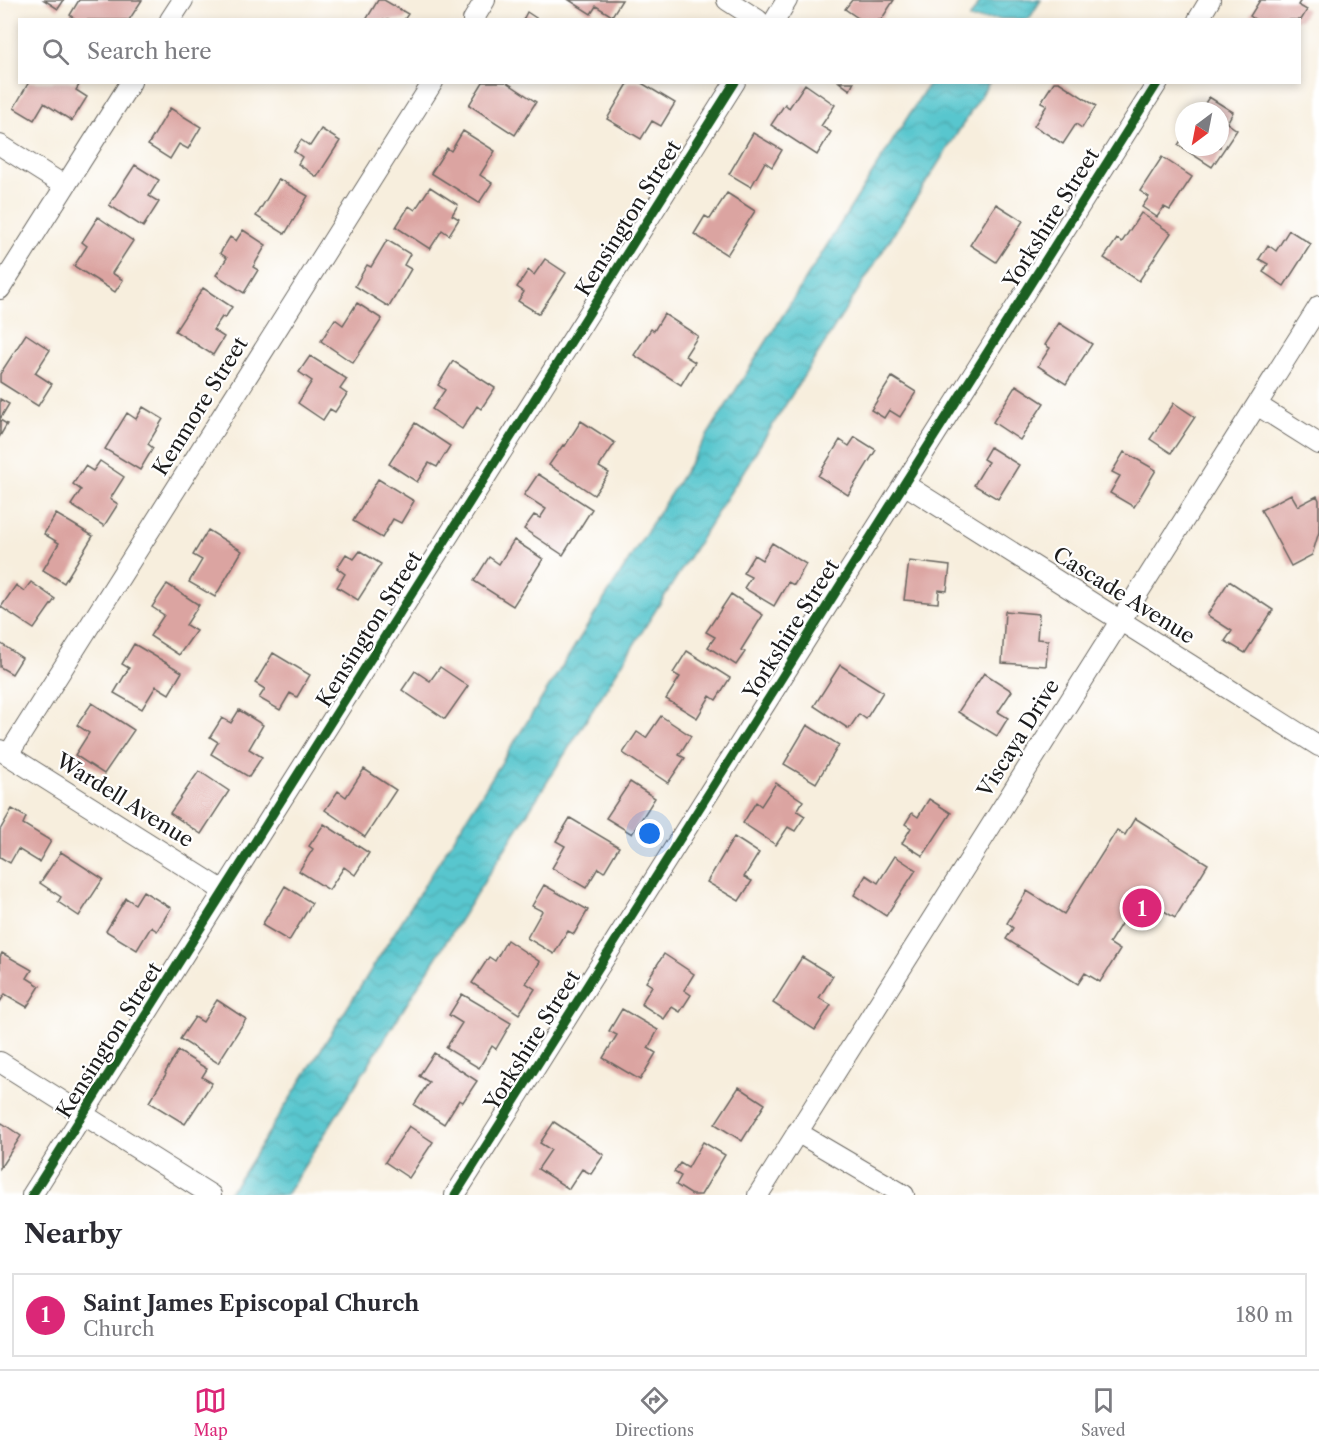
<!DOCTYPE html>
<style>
:root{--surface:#fff;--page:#f2f2f3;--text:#2b2b33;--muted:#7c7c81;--line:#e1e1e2;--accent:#db2777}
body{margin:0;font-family:"Libre Caslon Text",serif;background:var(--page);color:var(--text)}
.compass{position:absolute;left:1175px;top:102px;width:54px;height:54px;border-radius:50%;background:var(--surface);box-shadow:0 3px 9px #0003;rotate:212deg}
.you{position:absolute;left:650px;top:834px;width:21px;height:21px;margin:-15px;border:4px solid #fff;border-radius:50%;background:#1a73e8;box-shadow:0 0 0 9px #1a73e833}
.badge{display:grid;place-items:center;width:39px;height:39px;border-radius:50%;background:var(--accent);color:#fff;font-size:20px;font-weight:700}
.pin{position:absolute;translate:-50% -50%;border:3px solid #fff;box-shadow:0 2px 6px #0006}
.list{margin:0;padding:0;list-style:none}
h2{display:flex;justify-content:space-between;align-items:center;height:78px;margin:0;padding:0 24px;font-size:26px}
h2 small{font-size:20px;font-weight:400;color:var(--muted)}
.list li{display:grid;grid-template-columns:39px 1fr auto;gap:18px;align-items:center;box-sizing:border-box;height:84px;margin:0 12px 12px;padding:0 12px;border:2px solid var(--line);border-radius:0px}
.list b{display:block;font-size:22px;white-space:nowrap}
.list p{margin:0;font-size:20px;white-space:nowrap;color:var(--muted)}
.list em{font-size:20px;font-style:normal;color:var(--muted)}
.icon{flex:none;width:33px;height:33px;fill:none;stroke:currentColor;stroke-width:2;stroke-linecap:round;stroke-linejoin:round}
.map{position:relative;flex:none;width:1319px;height:1195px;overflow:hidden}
.search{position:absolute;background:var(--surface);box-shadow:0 3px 9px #0003;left:18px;right:18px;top:18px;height:66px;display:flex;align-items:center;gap:15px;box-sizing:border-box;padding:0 21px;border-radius:0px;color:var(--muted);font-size:22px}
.sheet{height:174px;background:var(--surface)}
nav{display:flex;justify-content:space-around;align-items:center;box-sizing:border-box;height:84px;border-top:2px solid var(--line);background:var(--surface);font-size:16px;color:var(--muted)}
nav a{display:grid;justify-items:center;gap:3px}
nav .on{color:var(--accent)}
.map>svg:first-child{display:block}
.water{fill:url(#water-waves);stroke:#3a7175;stroke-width:1.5}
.building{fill:#dba4a1}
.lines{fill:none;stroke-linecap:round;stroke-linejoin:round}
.minor-casing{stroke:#696660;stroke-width:22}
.minor{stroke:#fff;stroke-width:20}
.cycleway-casing{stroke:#fff;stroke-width:13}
.cycleway{stroke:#1b5e20;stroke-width:9}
.labels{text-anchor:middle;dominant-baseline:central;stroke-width:4.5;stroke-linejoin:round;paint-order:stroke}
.street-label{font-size:21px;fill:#1c1c1c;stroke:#fff}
</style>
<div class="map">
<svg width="1319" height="1195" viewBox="0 0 1319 1195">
<defs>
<pattern id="water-waves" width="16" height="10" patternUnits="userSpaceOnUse" patternTransform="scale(1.5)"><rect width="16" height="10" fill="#59c6ce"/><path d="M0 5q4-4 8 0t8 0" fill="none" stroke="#4daab0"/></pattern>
</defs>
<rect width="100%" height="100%" fill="#fff"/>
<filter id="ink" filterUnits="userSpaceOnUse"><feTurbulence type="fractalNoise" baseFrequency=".0167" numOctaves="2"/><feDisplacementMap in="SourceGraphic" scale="12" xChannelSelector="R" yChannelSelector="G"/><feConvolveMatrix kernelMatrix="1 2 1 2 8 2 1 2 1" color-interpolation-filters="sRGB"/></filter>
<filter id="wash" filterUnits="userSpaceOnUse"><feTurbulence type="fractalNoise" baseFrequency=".008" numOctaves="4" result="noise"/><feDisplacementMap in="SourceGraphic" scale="24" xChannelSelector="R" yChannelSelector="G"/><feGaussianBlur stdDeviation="1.35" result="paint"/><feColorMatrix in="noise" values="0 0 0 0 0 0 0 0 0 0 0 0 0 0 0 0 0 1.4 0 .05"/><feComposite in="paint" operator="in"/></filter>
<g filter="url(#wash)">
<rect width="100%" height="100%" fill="#f7eedd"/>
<path class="water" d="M 981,0 L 1041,0 L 1029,19 L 969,19 Z
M 929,83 L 989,83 L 286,1195 L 227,1195 L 242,1175 Z"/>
<g id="blocks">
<path class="building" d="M 44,0 L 64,0 L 58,9 Z
M 79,0 L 142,0 L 129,20 L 76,20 L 70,15 Z
M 378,0 L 384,0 L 408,14 L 404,20 L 366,20 Z
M 569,0 L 622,0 L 612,16 L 596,6 L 591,14 Z
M 852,0 L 894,0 L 881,20 L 861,20 L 845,9 Z
M 1260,0 L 1301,0 L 1298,5 L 1307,10 L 1301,20 L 1256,20 L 1250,16 Z
M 527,12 L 539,20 L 523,20 Z
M 29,82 L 81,82 L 76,90 L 87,97 L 72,121 L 44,103 L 34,120 L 14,108 Z
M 483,82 L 506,82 L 536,102 L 515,135 L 469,105 Z
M 629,82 L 640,82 L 675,103 L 661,126 L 652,121 L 641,139 L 607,119 Z
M 839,82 L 854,82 L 850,90 Z
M 1054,82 L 1059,82 L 1096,106 L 1082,128 L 1076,124 L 1063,144 L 1034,126 L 1047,105 L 1041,102 Z
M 805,84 L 835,105 L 821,126 L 831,132 L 817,155 L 771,125 L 785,104 L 789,108 Z
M 1209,97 L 1233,112 L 1227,123 L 1237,130 L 1212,167 L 1178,145 L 1184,136 L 1184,147 L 1220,147 L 1220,111 L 1200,111 Z
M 170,108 L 201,127 L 188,149 L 179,144 L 170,159 L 148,145 Z
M 321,129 L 340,141 L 317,177 L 298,164 L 302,157 L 294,151 L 301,140 L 310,146 Z
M 463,131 L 495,151 L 480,175 L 492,183 L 479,203 L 431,173 L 447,148 L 451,151 Z
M 753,133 L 782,150 L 772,167 L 765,162 L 751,187 L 729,174 Z
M 1162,157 L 1192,177 L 1170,210 L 1164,207 L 1157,217 L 1142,207 L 1149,197 L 1140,191 Z
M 135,165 L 159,180 L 149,196 L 159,202 L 143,227 L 109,205 Z
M 279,179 L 308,196 L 285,234 L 256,216 Z
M 430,187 L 458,205 L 452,215 L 459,219 L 449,235 L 442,230 L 430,249 L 396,227 L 409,206 L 415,210 Z
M 727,193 L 755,211 L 727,255 L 694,234 L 705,216 L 710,219 Z
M 996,204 L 1023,221 L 996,262 L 970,245 Z
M 1141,213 L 1171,233 L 1139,281 L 1104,258 L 1117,239 L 1122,242 Z
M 98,217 L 133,241 L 112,273 L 123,280 L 115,292 L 74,266 L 87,246 L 82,242 Z
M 243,230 L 266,245 L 253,267 L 258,270 L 244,293 L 216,275 L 227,258 L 220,253 L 230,237 L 236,241 Z
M 1289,230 L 1311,244 L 1284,286 L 1263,272 L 1268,264 L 1259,259 L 1268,245 L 1276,251 Z
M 387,240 L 410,254 L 404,265 L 411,269 L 389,307 L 355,286 L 367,265 L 371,267 Z
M 545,259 L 566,273 L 539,314 L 518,301 L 524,292 L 517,287 L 528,270 L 534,275 Z
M 203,288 L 232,307 L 225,318 L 222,317 L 213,330 L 224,337 L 213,355 L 175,331 Z
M 357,303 L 382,319 L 353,363 L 321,341 L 335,319 L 343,325 Z
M 664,314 L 698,336 L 685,356 L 695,362 L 681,385 L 634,355 L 651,329 L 654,331 Z
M 1059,323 L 1092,344 L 1066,384 L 1038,366 L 1050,348 L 1045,345 Z
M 26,334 L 50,350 L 35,373 L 52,384 L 38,406 L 0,382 L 0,374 Z
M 310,356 L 347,379 L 340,389 L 347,394 L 335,412 L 330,409 L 323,420 L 298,403 L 312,381 L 299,372 Z
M 453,361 L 495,388 L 481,409 L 477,406 L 462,429 L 432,409 L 445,390 L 438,385 Z
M 892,377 L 916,392 L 900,417 L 889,410 L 884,418 L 871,410 Z
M 1016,385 L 1044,403 L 1020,440 L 993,422 Z
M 0,399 L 9,404 L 0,419 Z
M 1174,403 L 1195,417 L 1171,453 L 1150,439 Z
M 143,407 L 163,419 L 148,444 L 153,448 L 140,470 L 105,449 L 127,413 L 136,419 Z
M 0,420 L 7,424 L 0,436 Z
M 581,421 L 615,443 L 599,467 L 609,473 L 594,495 L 549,465 L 563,445 L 565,446 Z
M 415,423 L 450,446 L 437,467 L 429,463 L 417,482 L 389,464 Z
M 855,437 L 876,450 L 848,495 L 818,476 L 840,440 L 849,446 Z
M 990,447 L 1019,465 L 998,499 L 974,485 L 988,462 L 983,459 Z
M 1124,452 L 1156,470 L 1134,507 L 1110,493 L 1120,476 L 1112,472 Z
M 100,461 L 124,477 L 110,499 L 118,504 L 104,526 L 71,505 L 81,490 L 73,484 L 85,466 L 93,471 Z
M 538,474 L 592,509 L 563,555 L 524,529 L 534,515 L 540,518 L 546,509 L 524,495 Z
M 378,479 L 414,501 L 401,523 L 393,519 L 382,538 L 353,521 Z
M 1291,494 L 1298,506 L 1317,496 L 1319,500 L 1319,532 L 1312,555 L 1291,566 L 1261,510 Z
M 56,514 L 93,536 L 64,583 L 43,570 L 59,543 L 44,534 Z
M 208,530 L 242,551 L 215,597 L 189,582 L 202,560 L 193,555 Z
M 514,540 L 543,559 L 513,606 L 474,581 L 489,557 L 499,564 Z
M 772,543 L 806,564 L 794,585 L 788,582 L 774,606 L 744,588 L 751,577 L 743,573 L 754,555 L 762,560 Z
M 360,551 L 381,564 L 358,600 L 337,587 L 345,574 L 337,568 L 346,554 L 354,559 Z
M 909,561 L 950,566 L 947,591 L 939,590 L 938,603 L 904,600 Z
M 1229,581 L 1273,610 L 1245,653 L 1225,641 L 1232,631 L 1207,615 Z
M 31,582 L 55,599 L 34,629 L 1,607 L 16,585 L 24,591 Z
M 167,584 L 199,605 L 186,625 L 196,631 L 179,655 L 150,636 L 164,615 L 152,607 Z
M 731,594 L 763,615 L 741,650 L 745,652 L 736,665 L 708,647 L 715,637 L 706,632 Z
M 1005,611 L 1039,614 L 1037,639 L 1048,640 L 1046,666 L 1002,663 Z
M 0,643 L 22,658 L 12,674 L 0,667 Z
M 134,644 L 182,672 L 169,694 L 156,686 L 142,709 L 114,693 L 129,668 L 122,664 Z
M 687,651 L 730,678 L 716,700 L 710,696 L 697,718 L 666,699 L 680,677 L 673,673 Z
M 273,653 L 310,675 L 297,697 L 290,693 L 280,710 L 259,698 L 265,689 L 255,683 Z
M 840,665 L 883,692 L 866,719 L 859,714 L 849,729 L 814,706 Z
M 440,667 L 468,686 L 445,719 L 402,690 L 415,671 L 430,681 Z
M 984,673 L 1012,691 L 998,712 L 1008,718 L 997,736 L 958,712 Z
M 92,703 L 134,730 L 104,774 L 75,755 L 89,733 L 77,725 Z
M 239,710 L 263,725 L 249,749 L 262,757 L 249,777 L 211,754 L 218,742 L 210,737 L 222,718 L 231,723 Z
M 661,716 L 691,736 L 679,755 L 685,758 L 668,783 L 623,753 L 637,732 L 646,738 Z
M 807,725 L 839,745 L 816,783 L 784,764 Z
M 364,769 L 396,790 L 365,837 L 325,810 L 338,791 L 346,797 Z
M 199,771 L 229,791 L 201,834 L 170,813 Z
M 630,782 L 655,798 L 632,834 L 606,818 Z
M 776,783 L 803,801 L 797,811 L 805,816 L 795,831 L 788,827 L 776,845 L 743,823 L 756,802 L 761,806 Z
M 929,799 L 951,813 L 923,856 L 902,843 L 911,828 L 905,824 L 912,813 L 918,817 Z
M 12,809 L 26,817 L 23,824 L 51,841 L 39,862 L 18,849 L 10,863 L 0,857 L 0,830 Z
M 570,818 L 619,847 L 604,872 L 598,868 L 586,888 L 552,868 L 565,846 L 556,841 Z
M 1135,818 L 1208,864 L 1175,918 L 1139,895 L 1109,943 L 1120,950 L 1100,982 L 1085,973 L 1078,984 L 1006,939 L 1013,928 L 1007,923 L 1027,891 L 1064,914 L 1117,830 L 1125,835 Z
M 324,824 L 369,853 L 355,875 L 344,867 L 329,890 L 299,871 L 313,849 L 309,846 Z
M 734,837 L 759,853 L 744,877 L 752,881 L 739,901 L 707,882 Z
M 61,852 L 103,879 L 79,916 L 58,902 L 61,897 L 40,883 Z
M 895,856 L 916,870 L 886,916 L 854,895 L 866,875 L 878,883 Z
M 544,885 L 588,910 L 574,934 L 568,931 L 554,954 L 527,938 L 542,911 L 532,906 Z
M 285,886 L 312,903 L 289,941 L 262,925 Z
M 143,891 L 171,908 L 157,931 L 151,927 L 137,950 L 106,931 L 126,898 L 135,904 Z
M 507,940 L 540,962 L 526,983 L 535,989 L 519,1014 L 472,983 L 489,957 L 495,961 Z
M 2,953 L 32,970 L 27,978 L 40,986 L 27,1007 L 5,994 L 0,1002 L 0,957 Z
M 664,954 L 694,974 L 684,990 L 691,995 L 680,1012 L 672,1007 L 664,1019 L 641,1004 L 652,986 L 646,982 Z
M 802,957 L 833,976 L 819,998 L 831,1005 L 815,1030 L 773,1003 Z
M 462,994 L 511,1023 L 496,1049 L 492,1046 L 479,1068 L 446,1048 L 462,1023 L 449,1015 Z
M 217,1000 L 246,1019 L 218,1063 L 180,1039 L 195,1017 L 203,1022 Z
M 622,1009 L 658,1030 L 648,1048 L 656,1053 L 640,1080 L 603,1058 L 617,1035 L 609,1031 Z
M 178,1051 L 207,1069 L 202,1077 L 212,1083 L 185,1124 L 149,1102 L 166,1074 L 165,1073 Z
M 434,1053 L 477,1081 L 463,1102 L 459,1100 L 444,1124 L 414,1105 L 429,1082 L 419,1076 Z
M 739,1087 L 765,1104 L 742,1141 L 715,1124 Z
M 554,1122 L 604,1155 L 591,1174 L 582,1169 L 569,1189 L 538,1169 L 551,1150 L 540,1143 Z
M 2,1123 L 21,1136 L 0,1168 L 0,1126 Z
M 409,1126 L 433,1142 L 409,1178 L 385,1162 Z
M 703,1142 L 725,1155 L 701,1195 L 692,1195 L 676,1185 L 681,1176 L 674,1172 L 680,1163 L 688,1168 Z"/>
</g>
</g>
<g filter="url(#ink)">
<use href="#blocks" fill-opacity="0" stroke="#696660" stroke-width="1.5"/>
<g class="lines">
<g class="minor-casing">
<path id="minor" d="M 727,0 L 758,20
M 170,20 L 183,0
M 473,20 L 485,0
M 775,20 L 787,0
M 1198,20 L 1210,0
M 0,145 L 65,186
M 0,289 L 131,82
M 1257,405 L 1319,444
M 904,484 L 1319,746
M 0,750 L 224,891
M 8,755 L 433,82
M 0,1062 L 211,1195
M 797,1132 L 904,1195
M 32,1195 L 735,82
M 455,1195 L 1158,82
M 758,1195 L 1319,306"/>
</g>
<use href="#minor" class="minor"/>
<g class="cycleway-casing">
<path id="cycleway" d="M 32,1195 L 735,82
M 455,1195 L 1158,82"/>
</g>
<use href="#cycleway" class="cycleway"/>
</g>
</g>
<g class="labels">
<g class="street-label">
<text transform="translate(628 218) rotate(-58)">Kensington Street</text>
<text transform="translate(1051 218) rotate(-58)">Yorkshire Street</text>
<text transform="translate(200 406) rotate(-58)">Kenmore Street</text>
<text transform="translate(1124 595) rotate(32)">Cascade Avenue</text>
<text transform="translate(369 629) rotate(-58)">Kensington Street</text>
<text transform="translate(791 629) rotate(-58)">Yorkshire Street</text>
<text transform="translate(1018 738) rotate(-58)">Viscaya Drive</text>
<text transform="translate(125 800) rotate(32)">Wardell Avenue</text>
<text transform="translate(109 1040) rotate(-58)">Kensington Street</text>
<text transform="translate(532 1040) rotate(-58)">Yorkshire Street</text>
</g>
</g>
</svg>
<svg class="compass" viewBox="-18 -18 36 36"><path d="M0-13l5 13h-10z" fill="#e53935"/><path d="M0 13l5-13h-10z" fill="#7c7c81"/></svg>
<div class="you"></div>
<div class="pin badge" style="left:1142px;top:908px">1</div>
<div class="search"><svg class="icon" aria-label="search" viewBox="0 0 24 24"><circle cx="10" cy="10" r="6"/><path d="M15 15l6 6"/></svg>Search here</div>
</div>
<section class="sheet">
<h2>Nearby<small></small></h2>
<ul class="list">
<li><span class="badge">1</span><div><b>Saint James Episcopal Church</b><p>Church</p></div><em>180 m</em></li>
</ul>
</section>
<nav>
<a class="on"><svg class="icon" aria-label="map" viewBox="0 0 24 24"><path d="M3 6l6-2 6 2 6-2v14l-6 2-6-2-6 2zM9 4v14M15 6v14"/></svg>Map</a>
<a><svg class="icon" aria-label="directions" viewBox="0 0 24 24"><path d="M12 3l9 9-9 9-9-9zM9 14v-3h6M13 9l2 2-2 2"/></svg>Directions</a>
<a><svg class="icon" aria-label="saved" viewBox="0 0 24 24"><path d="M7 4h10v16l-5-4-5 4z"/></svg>Saved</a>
</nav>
